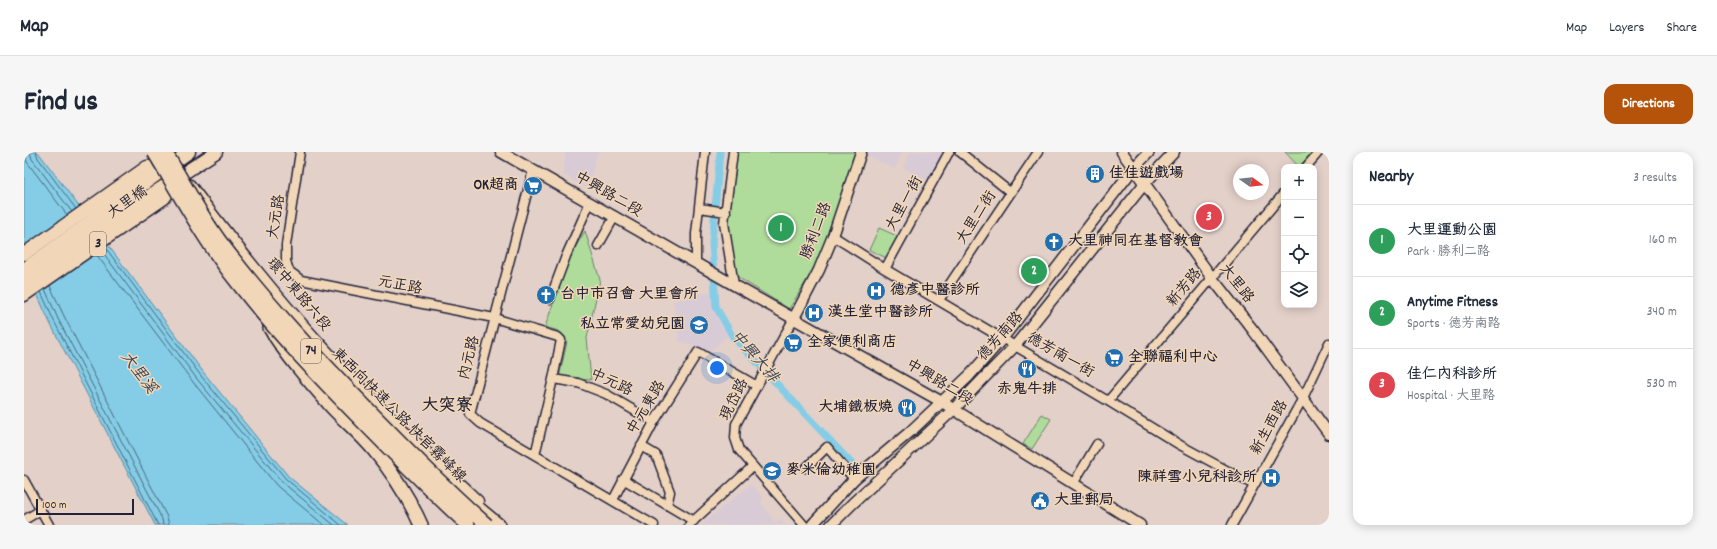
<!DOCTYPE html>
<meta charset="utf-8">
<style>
:root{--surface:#fff;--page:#f6f6f7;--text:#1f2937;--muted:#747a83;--line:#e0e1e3;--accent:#b45309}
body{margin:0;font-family:Dekko,"LXGW WenKai TC",sans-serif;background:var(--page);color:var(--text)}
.controls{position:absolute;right:12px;top:12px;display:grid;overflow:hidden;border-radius:8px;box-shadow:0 2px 10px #0003}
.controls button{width:36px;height:36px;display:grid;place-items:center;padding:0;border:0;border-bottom:1px solid var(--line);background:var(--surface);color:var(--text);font:20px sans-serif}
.compass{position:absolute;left:1209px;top:12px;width:36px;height:36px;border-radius:50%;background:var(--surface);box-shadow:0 2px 10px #0003;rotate:105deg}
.scale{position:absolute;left:12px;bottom:10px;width:98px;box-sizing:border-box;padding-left:4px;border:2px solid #22223b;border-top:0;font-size:11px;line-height:14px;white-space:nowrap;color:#22223b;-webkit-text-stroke:3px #f1d7b8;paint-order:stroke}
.you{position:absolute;left:693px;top:216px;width:14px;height:14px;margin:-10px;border:3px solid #fff;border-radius:50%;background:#1a73e8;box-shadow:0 0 0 6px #1a73e833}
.badge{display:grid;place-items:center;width:26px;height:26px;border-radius:50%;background:var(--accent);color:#fff;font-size:13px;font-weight:700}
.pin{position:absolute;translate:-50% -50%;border:2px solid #fff;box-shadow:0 1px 4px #0006}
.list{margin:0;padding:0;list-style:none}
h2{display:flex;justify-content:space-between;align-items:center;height:52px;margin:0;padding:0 16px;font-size:17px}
h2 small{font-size:13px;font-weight:400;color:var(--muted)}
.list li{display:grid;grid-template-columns:26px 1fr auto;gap:12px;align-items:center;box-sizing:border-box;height:72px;padding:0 16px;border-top:1px solid var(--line)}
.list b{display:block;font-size:15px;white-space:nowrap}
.list p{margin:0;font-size:13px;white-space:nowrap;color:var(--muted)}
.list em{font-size:13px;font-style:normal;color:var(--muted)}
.icon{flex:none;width:22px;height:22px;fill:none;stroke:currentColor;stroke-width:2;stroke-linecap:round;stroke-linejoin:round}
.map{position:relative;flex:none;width:1305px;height:373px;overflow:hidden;border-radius:12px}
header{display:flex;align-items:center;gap:24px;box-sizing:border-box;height:56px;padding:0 20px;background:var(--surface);border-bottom:1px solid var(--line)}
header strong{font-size:19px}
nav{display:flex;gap:22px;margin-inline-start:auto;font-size:14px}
.intro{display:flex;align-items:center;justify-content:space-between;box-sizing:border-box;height:96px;padding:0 24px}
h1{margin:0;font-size:28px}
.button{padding:10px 18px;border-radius:12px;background:var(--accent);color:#fff;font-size:14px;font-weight:700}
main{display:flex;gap:24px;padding:0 24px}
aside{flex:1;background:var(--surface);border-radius:12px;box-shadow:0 2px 10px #0003}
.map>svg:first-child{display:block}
.built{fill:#d9cbd5}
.green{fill:#b0dc9b;stroke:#697f6b}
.water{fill:#85cde6;stroke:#5d89a2}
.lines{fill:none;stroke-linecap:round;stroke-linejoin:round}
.shore{stroke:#4a667f;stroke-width:1}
.canal{stroke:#85cde6;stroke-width:7}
.minor-casing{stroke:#22223b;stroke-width:11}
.tertiary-casing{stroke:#22223b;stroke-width:13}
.primary-casing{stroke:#22223b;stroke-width:15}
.trunk-casing{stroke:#22223b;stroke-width:16}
.minor{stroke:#f1d7b8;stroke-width:8}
.tertiary{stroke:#f1d7b8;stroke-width:10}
.primary{stroke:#f1d7b8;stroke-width:12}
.trunk{stroke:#f1d7b8;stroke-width:13}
.trunk-bridge-casing{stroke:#22223b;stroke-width:16;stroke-linecap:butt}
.trunk-bridge{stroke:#f1d7b8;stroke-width:13}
.labels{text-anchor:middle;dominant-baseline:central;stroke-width:3;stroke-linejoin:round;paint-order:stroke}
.shield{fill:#f1d7b8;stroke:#605860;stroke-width:1}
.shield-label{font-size:14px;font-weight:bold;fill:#22223b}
.poi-label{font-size:15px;font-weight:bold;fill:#22223b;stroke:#f1d7b8;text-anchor:start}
.street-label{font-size:15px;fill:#22223b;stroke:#f1d7b8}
.water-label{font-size:16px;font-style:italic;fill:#36445d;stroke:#f1d7b8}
.quarter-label{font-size:17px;font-weight:bold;fill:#22223b;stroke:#f1d7b8}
</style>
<header>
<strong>Map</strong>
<nav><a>Map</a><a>Layers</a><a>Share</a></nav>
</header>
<div class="intro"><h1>Find us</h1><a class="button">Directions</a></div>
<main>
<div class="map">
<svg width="1305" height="373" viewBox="0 0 1305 373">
<rect width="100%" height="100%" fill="#e3d0c9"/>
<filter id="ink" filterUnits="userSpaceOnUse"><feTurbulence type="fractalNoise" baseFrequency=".025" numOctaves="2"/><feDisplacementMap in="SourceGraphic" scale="8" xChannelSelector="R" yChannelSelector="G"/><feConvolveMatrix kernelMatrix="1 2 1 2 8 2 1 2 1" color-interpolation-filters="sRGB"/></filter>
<g filter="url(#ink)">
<path class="built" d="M 542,0 L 574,0 L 563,36 L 539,22 Z
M 843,0 L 878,0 L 871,17 L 842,3 Z
M 886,0 L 923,0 L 907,30 L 879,16 Z
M 688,139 L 691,162 L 705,184 L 686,199 L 655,189 L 649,149 Z
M 727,332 L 739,345 L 737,351 L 751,370 L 756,367 L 761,373 L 677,373 Z"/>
<path class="green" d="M 713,0 L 833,0 L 807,81 L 791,115 L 765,157 L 712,124 L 704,71 Z
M 1261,0 L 1288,0 L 1275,15 Z
M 855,76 L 875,85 L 865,107 L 845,98 Z
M 561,79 L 576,128 L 563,186 L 567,228 L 535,226 L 543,190 L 535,179 L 521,175 L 545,106 Z
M 1018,262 L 1027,267 L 1008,297 L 999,292 Z"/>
<path class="water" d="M 0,0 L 14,0 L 180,221 L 265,325 L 324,373 L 131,373 L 26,171 L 0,113 Z"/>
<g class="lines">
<path class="shore" d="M 0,0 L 3,10 L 43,63
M 6,0 L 8,7 L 48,60
M 12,0 L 14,6 L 52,57
M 81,95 L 177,224 L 262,327 L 317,373
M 77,98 L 173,227 L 258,330 L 310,373
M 72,102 L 169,230 L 253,334 L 300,373
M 26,134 L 40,164 L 143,365 L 145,373
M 21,137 L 34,167 L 138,367 L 139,373
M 17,140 L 30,169 L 134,373"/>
<path class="canal" d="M 696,0 L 688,91 L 692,155 L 709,185 L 829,313"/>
<g class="minor-casing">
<path id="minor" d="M 276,0 L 262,93 L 262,109 L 265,119 L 277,128 L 470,166 L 534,185 L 537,188 L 529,227 L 511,303
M 709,0 L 700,71 L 710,133
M 936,0 L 986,40
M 1282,15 L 1295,0
M 509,18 L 446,262 L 456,271 L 630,373
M 676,56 L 702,60
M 809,84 L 861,117 L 1084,249 L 1156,293 L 1230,333
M 574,94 L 591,64
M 672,111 L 672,82 L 681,0
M 861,117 L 925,0
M 526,147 L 542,104 L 566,50
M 915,148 L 1014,0
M 770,166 L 712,272 L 711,286 L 715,298 L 780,373
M 529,227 L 554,231 L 582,242 L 630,270
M 1084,249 L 1260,41
M 617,294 L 632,303 L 646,340 L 643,353
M 782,316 L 803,295 L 830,327
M 599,327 L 670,369
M 0,328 L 25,373
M 1049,332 L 1073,292
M 589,348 L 630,270 L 674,200 L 733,234
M 0,368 L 17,358
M 665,373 L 729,314
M 1208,373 L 1279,246 L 1305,191"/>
</g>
<g class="tertiary-casing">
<path id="tertiary" d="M 477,0 L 710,133 L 918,250 L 1116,373
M 1098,0 L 1188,126 L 1229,178 L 1305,282
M 166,33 C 208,88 250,142 297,193 C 347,248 400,299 454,349
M 770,166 L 795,118 L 809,84 L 837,0
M 788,373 L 830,327 L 887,279 L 945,224 L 978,187 L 1109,17 L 1125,0
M 807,373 L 829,351 L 930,257 L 991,194 L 1121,31 L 1150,0"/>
</g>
<g class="primary-casing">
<path id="primary" d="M 0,102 L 123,15 L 144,14
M 0,117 L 165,0
M 0,130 L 84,71 L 192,0
M 0,143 L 140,46 L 152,29"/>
</g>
<g class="trunk-casing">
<path id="trunk" d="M 246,176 C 263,204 286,230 308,255 C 322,270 338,283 350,298 C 369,321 385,346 397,373
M 437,342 L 474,373"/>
</g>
<use href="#minor" class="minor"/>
<use href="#tertiary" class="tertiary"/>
<use href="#primary" class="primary"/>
<use href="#trunk" class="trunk"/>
<g class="trunk-bridge-casing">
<path id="trunk-bridge" d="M 130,0 C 156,43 181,90 213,130 C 250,178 292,222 334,265 C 370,302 406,339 444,373
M 141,0 C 159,29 175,61 195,88 C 238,146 287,198 337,250 C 378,292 419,334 463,373"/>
</g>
<use href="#trunk-bridge" class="trunk-bridge"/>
</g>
</g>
<defs>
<g id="building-disc" transform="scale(1)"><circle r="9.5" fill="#1f6fb2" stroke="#f1d7b8"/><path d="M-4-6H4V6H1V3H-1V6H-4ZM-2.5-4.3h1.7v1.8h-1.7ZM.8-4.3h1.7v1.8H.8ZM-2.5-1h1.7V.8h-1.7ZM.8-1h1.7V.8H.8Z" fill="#fff"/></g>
<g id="supermarket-disc" transform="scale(1)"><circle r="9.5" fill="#1f6fb2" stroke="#f1d7b8"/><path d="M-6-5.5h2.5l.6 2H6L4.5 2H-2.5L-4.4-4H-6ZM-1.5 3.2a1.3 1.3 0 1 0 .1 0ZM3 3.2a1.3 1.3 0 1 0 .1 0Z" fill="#fff"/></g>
<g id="church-disc" transform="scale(1)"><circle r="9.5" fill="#1f6fb2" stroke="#f1d7b8"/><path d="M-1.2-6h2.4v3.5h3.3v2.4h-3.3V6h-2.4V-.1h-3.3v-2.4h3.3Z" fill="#fff"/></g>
<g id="hospital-disc" transform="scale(1)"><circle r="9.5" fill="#1f6fb2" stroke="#f1d7b8"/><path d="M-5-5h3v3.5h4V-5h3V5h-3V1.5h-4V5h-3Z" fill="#fff"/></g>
<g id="school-disc" transform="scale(1)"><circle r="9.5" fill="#1f6fb2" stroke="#f1d7b8"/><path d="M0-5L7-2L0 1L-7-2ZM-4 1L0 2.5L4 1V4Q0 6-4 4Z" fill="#fff"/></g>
<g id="restaurant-disc" transform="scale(1)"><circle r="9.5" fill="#1f6fb2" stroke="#f1d7b8"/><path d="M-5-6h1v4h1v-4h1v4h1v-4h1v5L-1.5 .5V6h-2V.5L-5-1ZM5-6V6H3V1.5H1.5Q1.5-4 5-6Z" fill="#fff"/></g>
<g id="civic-disc" transform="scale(1)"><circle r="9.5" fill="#1f6fb2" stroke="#f1d7b8"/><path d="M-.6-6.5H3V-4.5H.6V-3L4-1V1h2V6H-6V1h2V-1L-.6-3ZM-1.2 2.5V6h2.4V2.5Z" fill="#fff"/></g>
</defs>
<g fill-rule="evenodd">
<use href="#building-disc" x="1071" y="22"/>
<use href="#supermarket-disc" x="509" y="34"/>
<use href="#church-disc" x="1030" y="90"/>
<use href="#hospital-disc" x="852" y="139"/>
<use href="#church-disc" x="522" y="143"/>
<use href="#hospital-disc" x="790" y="161"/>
<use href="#school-disc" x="675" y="173"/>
<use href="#supermarket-disc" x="769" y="191"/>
<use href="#supermarket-disc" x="1090" y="206"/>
<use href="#restaurant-disc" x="1003" y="217"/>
<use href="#restaurant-disc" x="883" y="256"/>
<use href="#school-disc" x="748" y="319"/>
<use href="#hospital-disc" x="1247" y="326"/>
<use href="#civic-disc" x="1016" y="349"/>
</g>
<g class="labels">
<g class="shield">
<rect x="66" y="80" width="16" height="24" rx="3"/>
<rect x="277" y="187" width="20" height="24" rx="3"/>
</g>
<g class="shield-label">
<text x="74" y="92">3</text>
<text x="287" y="199">74</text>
</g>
<g class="poi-label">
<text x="1085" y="22">佳佳遊戲場</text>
<text x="495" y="34" text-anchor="end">OK超商</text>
<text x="1044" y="90">大里神同在基督教會</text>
<text x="866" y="139">德彥中醫診所</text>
<text x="536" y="143">台中市召會 大里會所</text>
<text x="804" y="161">漢生堂中醫診所</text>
<text x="661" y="173" text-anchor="end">私立常愛幼兒園</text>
<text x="783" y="191">全家便利商店</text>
<text x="1104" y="206">全聯福利中心</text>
<text x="1003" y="238" text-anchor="middle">赤鬼牛排</text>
<text x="869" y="256" text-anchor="end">大埔鐵板燒</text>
<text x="762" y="319">麥米倫幼稚園</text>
<text x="1233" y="326" text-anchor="end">陳祥雪小兒科診所</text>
<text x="1030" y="349">大里郵局</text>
</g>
<g class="street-label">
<text transform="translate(584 43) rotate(30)">中興路二段</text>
<text transform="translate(104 51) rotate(-35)">大里橋</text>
<text transform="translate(881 52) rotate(-61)">大里一街</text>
<text transform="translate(253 65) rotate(-81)">大元路</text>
<text transform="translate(953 66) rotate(-57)">大里二街</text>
<text transform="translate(793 79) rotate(-69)">勝利二路</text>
<text transform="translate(1212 132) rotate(52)">大里路</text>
<text transform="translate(376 134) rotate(11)">元正路</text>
<text transform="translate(1161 136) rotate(-50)">新芳路</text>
<text transform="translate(274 143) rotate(50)">環中東路六段</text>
<text transform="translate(977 185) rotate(-48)">德芳南路</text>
<text transform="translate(1036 204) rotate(30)">德芳南一街</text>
<text transform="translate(446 206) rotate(-76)">內元路</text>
<text transform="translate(587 231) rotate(25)">中元路</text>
<text transform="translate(915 231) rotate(31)">中興路二段</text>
<text transform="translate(711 248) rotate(-64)">現岱路</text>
<text transform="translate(623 256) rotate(-59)">中元東路</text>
<text transform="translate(374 264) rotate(45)">東西向快速公路 快官霧峰線</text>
<text transform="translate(1246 276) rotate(-61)">新生西路</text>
</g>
<g class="water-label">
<text transform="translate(730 205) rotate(49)">中興大排</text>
<text transform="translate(114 221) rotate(53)">大里溪</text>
</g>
<g class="quarter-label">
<text x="423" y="255">大突寮</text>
</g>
</g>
</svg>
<div class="controls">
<button>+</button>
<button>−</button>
<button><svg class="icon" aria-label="locate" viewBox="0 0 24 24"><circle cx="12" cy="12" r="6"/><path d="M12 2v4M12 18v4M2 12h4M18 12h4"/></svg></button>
<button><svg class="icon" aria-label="layers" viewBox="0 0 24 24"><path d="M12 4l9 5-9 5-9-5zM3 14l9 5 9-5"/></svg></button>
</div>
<svg class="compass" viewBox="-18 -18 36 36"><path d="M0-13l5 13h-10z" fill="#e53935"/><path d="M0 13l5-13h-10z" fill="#747a83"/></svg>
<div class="scale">100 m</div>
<div class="you"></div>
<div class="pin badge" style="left:757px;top:76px;background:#2e9e5b">1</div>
<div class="pin badge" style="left:1010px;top:119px;background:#2e9e5b">2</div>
<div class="pin badge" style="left:1185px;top:65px;background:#e0444e">3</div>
</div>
<aside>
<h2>Nearby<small>3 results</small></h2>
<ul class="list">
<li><span class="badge" style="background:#2e9e5b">1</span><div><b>大里運動公園</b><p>Park · 勝利二路</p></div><em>160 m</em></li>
<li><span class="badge" style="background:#2e9e5b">2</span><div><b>Anytime Fitness</b><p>Sports · 德芳南路</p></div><em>340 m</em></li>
<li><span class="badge" style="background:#e0444e">3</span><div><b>佳仁內科診所</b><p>Hospital · 大里路</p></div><em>530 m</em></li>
</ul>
</aside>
</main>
